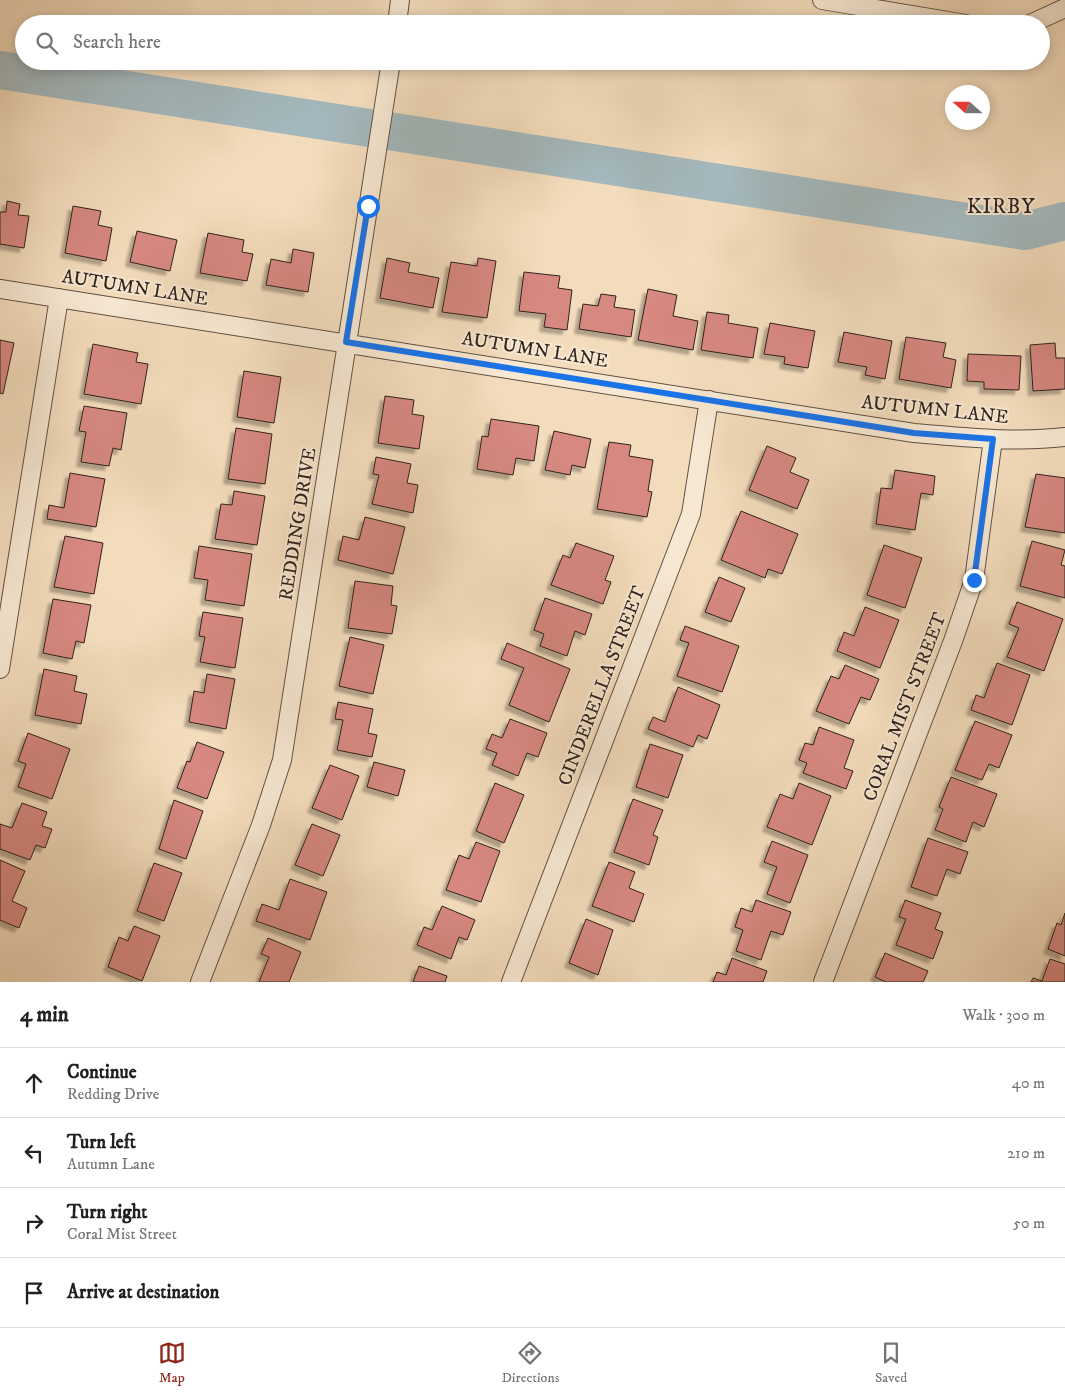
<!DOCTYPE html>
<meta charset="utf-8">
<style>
:root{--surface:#fff;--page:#f6f6f6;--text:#202124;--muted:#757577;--line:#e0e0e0;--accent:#8f2418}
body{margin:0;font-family:"IM FELL DW Pica",serif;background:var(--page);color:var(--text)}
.compass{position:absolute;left:945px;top:85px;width:45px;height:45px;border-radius:50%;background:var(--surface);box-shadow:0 2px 12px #0003;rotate:291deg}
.stop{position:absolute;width:15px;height:15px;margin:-11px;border:4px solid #1a73e8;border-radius:50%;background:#fff}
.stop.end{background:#1a73e8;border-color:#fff;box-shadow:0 1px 5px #0008}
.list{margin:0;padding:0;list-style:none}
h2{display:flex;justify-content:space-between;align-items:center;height:65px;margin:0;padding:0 20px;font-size:21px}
h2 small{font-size:16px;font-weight:400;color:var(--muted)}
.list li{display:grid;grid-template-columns:32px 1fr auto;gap:15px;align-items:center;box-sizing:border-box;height:70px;padding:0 20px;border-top:1px solid var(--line)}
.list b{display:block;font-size:19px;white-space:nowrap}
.list p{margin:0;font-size:16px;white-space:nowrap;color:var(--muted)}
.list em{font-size:16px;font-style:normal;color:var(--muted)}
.icon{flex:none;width:28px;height:28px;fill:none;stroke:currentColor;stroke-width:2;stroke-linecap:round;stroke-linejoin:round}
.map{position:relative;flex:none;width:1065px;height:982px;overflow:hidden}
.search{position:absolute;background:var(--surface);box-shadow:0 2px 12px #0003;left:15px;right:15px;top:15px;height:55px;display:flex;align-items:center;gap:12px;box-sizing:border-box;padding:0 18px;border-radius:28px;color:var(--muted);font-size:19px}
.sheet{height:345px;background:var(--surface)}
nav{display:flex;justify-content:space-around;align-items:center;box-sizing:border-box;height:70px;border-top:1px solid var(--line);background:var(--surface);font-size:14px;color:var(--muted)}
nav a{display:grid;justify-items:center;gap:2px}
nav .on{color:var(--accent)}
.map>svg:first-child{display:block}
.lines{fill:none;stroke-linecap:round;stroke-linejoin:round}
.river{stroke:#a3b8bd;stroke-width:38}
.building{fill:#d78881;stroke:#2f221c;filter:url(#shadow)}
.street-casing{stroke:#605044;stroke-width:20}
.street{stroke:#f7e8d3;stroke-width:18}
.route{stroke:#1a73e8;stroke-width:6}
.labels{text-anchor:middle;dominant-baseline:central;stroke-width:4;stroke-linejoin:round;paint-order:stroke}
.street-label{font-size:19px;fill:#2f221c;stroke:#f7e8d3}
.quarter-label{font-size:21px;letter-spacing:1px;fill:#2f221c;stroke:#f7e8d3}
</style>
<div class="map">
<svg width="1065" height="982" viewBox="0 0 1065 982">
<defs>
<filter id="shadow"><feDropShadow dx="-4.5" dy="4.5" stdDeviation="1" flood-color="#0004"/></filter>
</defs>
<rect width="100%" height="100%" fill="#f3dcbc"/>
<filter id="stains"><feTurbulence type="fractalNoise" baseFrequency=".004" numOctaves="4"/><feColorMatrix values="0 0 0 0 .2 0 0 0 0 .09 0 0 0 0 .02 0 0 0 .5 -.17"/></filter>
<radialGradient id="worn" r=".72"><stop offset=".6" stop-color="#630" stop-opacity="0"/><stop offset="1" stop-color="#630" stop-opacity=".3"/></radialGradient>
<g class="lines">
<path class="river" d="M 0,70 L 1025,231 L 1065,221"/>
</g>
<path class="building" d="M 7,201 L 20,204 L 18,215 L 29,216 L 24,248 L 0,244 L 0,212 L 6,212 Z
M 73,206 L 101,211 L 98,225 L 112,228 L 106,261 L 65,253 Z
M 137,231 L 177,240 L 170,271 L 130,262 Z
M 208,233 L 244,240 L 242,252 L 253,254 L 247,281 L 200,273 Z
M 293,249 L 314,253 L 308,292 L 266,285 L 271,259 L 291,263 Z
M 387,258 L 410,263 L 408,272 L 439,278 L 433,308 L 380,298 Z
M 478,258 L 496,261 L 487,318 L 442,312 L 451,262 L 477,266 Z
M 524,272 L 560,276 L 558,288 L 572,290 L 567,330 L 544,327 L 546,314 L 519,311 Z
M 648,289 L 677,295 L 673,316 L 698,321 L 693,350 L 638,340 Z
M 601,294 L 616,296 L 614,307 L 635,310 L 631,337 L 579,329 L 583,304 L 598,306 Z
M 707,312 L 729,315 L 728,323 L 758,328 L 753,358 L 701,350 Z
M 770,323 L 815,331 L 808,368 L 784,364 L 785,357 L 764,354 Z
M 844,332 L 892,341 L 885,379 L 865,375 L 867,367 L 838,362 Z
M 906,337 L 946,343 L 943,357 L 956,360 L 951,388 L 899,379 Z
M 0,340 L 14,343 L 3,394 L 0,393 Z
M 1055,343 L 1056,358 L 1065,358 L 1065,389 L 1033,391 L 1030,345 Z
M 93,344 L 138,353 L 136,362 L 148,364 L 141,404 L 84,394 Z
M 968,354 L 1021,356 L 1019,390 L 984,389 L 984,382 L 967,381 Z
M 244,371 L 281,377 L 274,423 L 237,417 Z
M 385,396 L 414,400 L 412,414 L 424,416 L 419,449 L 378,443 Z
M 84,406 L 127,413 L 121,450 L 113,448 L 109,466 L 81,462 L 86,432 L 79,431 Z
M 491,419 L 539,426 L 534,461 L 516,458 L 513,475 L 477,469 L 482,436 L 488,437 Z
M 236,428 L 272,434 L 265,484 L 228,479 Z
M 554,431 L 591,439 L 585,468 L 572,465 L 570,475 L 545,470 Z
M 609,442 L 631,445 L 629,456 L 653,460 L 648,491 L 652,492 L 647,517 L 597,509 Z
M 767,446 L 796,458 L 790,472 L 809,480 L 797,509 L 749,490 Z
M 376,457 L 411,464 L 407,483 L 418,485 L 413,513 L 372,504 L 379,475 L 373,474 Z
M 895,470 L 935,476 L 933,495 L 921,493 L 915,530 L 876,524 L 881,488 L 892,489 Z
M 70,473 L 105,479 L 96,527 L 47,519 L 49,505 L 64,508 Z
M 1036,474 L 1065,478 L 1065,533 L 1025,527 Z
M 234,491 L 265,496 L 257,545 L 215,539 L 221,504 L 232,505 Z
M 741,511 L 798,534 L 782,574 L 768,569 L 765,578 L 721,560 Z
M 365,517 L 405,527 L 393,574 L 338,560 L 343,536 L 359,540 Z
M 65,536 L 103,543 L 94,594 L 54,587 Z
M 1032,541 L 1065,550 L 1061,565 L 1065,566 L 1065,598 L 1020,586 Z
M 576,543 L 614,556 L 605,580 L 611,582 L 603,604 L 551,585 L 563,555 L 570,558 Z
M 884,545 L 922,558 L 905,608 L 867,595 Z
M 199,546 L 252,554 L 244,606 L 205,600 L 208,580 L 194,578 Z
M 719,577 L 745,588 L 731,622 L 705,612 Z
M 355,581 L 393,586 L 391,605 L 397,606 L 392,634 L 348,628 Z
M 545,598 L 592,614 L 585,635 L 575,631 L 567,656 L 540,646 L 544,634 L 534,630 Z
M 53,599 L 91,605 L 84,643 L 76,641 L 72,659 L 43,653 Z
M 1017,602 L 1063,619 L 1044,671 L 1007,657 L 1019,628 L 1009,624 Z
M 865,607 L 899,620 L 880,668 L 837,651 L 844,632 L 854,636 Z
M 203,612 L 243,618 L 235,668 L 200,662 L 205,637 L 199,636 Z
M 685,626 L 739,646 L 722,692 L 677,676 L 689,643 L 680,640 Z
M 350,637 L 384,645 L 373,694 L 339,686 Z
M 507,643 L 570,669 L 549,722 L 509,705 L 524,668 L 501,659 Z
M 997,663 L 1030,675 L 1012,725 L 971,710 L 976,695 L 984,698 Z
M 845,665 L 879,679 L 870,700 L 861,697 L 849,724 L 816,711 L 831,676 L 839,679 Z
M 44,669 L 77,676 L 74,691 L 87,694 L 81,724 L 35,715 Z
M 207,674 L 235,679 L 226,729 L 189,722 L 194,691 L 204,693 Z
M 678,687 L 720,705 L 707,739 L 698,735 L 693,747 L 648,729 L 653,717 L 665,722 Z
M 338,702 L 373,709 L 368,733 L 377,735 L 372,757 L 337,750 L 343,720 L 335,719 Z
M 510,719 L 547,733 L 538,757 L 527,753 L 518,776 L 492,765 L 497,753 L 486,749 L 492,734 L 502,738 Z
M 975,721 L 1012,735 L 999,768 L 989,764 L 982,780 L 955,770 Z
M 819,727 L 854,740 L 844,768 L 853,771 L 846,789 L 803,773 L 807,763 L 799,760 L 805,743 L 813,745 Z
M 28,733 L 70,749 L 52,799 L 18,787 L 26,764 L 18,761 Z
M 197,742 L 224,752 L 207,799 L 177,788 L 187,761 L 190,762 Z
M 650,744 L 683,755 L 668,798 L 636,787 Z
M 374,762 L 405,770 L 398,796 L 367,787 Z
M 330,765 L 359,776 L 342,820 L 312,808 Z
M 951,777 L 997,794 L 984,827 L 973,822 L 966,842 L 935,830 L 943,809 L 939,807 Z
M 495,783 L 524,795 L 504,843 L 476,831 Z
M 799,783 L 831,796 L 812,845 L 767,827 L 780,794 L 793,799 Z
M 633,799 L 663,810 L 653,835 L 658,837 L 649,865 L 614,852 Z
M 174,800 L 203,811 L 186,859 L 159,849 Z
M 22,803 L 47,812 L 42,826 L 52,829 L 45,848 L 36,845 L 30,860 L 0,849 L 0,824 L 12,828 Z
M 312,824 L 340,835 L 323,876 L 295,865 Z
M 928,838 L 968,852 L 960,874 L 947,869 L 937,896 L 911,887 Z
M 772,841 L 808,855 L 790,903 L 767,894 L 777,867 L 764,862 Z
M 476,842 L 500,851 L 481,902 L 446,890 L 459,855 L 469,859 Z
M 0,860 L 25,871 L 12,901 L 27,908 L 19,928 L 0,920 Z
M 609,862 L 635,872 L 629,888 L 644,894 L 634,922 L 592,906 Z
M 154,863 L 182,873 L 164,921 L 137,911 Z
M 290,879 L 327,892 L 310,940 L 256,921 L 262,904 L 279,910 Z
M 756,900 L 791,912 L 783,935 L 771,931 L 761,960 L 736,951 L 743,930 L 735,927 L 741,908 L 752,912 Z
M 905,900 L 941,913 L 935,929 L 943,932 L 933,959 L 896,945 L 906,919 L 899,917 Z
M 442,906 L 475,920 L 467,940 L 459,937 L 451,959 L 417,945 L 424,927 L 432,930 Z
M 1065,913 L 1065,956 L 1048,949 L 1057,923 L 1061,925 Z
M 586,919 L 613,930 L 598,975 L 569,963 Z
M 134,926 L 160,936 L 142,981 L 108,967 L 119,937 L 128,941 Z
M 268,938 L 301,952 L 289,982 L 259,982 L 269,957 L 261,954 Z
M 885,953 L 928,971 L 923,982 L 886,982 L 875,977 Z
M 732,958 L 767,971 L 763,982 L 713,982 L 717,972 L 726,975 Z
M 1050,959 L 1065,964 L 1065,982 L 1031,982 L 1033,978 L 1042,981 Z
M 419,966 L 447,976 L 445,982 L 413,982 Z"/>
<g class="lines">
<g class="street-casing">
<path id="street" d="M 822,0 L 966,24
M 397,24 L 400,0
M 1030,24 L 1065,8
M 0,289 L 914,433 C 964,437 1015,443 1065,437
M 0,669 L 59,298
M 200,982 L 261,825 L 282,760 L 391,61
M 511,982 L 691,514 L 709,400
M 823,982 L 953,641 L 974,580 L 993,439"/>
</g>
<use href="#street" class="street"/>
</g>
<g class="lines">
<path class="route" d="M 368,206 L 346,342 L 914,433 L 993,439 L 974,580"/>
</g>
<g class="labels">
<g class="street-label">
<text transform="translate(135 288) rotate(9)">AUTUMN LANE</text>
<text transform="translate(535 350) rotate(9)">AUTUMN LANE</text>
<text transform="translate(935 410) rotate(6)">AUTUMN LANE</text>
<text transform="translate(298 524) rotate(-81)">REDDING DRIVE</text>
<text transform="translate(602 686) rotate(-69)">CINDERELLA STREET</text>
<text transform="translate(905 707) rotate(-69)">CORAL MIST STREET</text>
</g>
<g class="quarter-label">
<text x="1001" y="207">KIRBY</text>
</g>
</g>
<rect width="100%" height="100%" filter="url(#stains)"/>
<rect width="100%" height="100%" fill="url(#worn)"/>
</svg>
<svg class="compass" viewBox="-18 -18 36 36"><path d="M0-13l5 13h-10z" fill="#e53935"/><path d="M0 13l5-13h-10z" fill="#757577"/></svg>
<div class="stop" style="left:368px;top:206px"></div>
<div class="stop end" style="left:974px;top:580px"></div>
<div class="search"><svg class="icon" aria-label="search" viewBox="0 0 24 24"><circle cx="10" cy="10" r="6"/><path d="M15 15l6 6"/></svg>Search here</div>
</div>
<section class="sheet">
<h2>4 min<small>Walk · 300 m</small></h2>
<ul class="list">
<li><svg class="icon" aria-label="ahead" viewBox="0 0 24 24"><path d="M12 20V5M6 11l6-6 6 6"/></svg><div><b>Continue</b><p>Redding Drive</p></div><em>40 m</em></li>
<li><svg class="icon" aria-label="left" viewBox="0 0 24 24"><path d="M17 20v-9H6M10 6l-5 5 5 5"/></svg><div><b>Turn left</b><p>Autumn Lane</p></div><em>210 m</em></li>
<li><svg class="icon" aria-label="right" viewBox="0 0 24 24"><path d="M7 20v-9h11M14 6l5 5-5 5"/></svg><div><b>Turn right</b><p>Coral Mist Street</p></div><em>50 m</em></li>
<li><svg class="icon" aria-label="arrive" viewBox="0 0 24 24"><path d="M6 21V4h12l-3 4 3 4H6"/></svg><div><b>Arrive at destination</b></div></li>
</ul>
</section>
<nav>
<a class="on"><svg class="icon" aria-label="map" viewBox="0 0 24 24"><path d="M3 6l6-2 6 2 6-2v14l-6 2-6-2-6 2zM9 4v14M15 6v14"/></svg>Map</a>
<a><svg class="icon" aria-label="directions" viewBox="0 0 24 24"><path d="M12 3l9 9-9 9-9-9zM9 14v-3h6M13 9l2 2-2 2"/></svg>Directions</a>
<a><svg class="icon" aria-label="saved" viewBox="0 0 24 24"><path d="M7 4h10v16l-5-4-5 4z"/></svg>Saved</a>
</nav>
